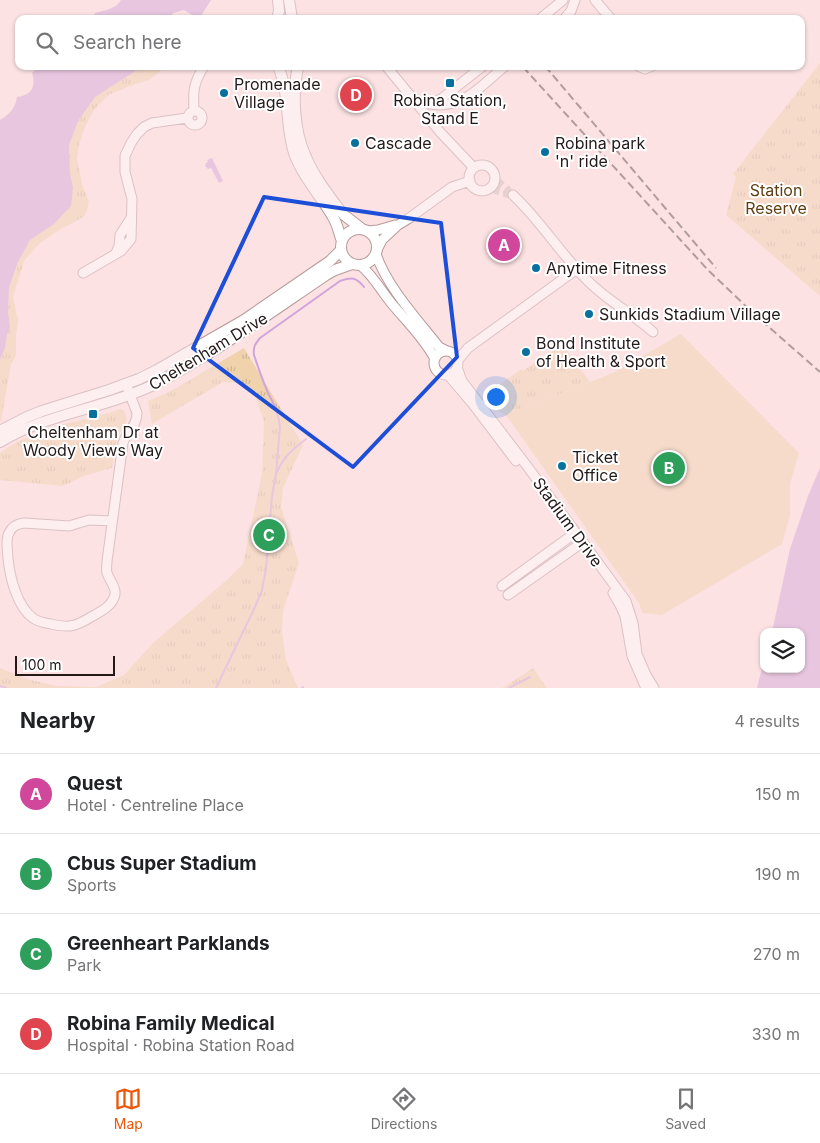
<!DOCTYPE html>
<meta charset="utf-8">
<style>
:root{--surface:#fff;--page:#f2f2f2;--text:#202124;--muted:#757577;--line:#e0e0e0;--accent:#ea580c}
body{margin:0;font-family:Inter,sans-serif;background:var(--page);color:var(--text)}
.controls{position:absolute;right:15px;bottom:15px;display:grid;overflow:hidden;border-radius:10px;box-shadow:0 1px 4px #0004}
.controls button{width:45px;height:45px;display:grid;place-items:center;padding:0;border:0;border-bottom:1px solid var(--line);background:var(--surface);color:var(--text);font:25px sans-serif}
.scale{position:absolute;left:15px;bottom:12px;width:100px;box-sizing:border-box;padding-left:5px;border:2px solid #241819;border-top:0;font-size:14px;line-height:18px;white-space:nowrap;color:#241819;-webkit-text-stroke:4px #fff;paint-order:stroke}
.you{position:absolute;left:495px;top:396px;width:18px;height:18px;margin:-12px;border:4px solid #fff;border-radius:50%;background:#1a73e8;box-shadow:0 0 0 8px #1a73e833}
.badge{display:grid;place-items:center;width:32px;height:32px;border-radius:50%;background:var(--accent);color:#fff;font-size:16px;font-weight:700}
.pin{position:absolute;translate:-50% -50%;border:2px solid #fff;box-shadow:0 1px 5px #0006}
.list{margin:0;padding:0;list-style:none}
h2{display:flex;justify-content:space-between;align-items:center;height:65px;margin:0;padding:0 20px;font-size:21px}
h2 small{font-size:16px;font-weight:400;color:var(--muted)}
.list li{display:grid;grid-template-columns:32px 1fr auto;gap:15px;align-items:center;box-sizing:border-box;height:80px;padding:0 20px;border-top:1px solid var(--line)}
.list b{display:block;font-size:19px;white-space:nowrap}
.list p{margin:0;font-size:16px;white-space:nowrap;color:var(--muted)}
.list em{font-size:16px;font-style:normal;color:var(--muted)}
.icon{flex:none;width:28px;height:28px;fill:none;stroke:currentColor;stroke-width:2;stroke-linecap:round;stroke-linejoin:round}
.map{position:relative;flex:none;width:820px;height:688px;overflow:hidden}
.search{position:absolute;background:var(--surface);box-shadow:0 1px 4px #0004;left:15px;right:15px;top:15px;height:55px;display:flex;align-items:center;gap:12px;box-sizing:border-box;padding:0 18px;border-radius:10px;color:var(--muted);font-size:19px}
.sheet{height:385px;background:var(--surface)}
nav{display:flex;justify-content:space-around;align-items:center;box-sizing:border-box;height:70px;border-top:1px solid var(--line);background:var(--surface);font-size:14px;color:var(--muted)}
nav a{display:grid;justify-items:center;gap:2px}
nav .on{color:var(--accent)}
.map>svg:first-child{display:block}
.grass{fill:#f0d2ad}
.park{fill:url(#park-tufts)}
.water{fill:#d1a4db}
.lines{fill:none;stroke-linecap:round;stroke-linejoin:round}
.stream{stroke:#d1a4db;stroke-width:2}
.minor-tunnel{stroke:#d1babb;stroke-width:9;stroke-dasharray:9 4.5;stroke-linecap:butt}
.minor-casing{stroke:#b7999a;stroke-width:11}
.major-casing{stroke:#b7999a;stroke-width:12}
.minor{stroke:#fff;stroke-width:9}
.major{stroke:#fff;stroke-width:10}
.rail{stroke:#58494a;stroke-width:2;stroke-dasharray:8 4;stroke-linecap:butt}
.marked{fill:none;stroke:#1d4ed8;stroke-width:4;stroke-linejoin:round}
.poi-dot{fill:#07709d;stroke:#fff;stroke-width:2}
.labels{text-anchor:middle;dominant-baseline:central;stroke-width:4;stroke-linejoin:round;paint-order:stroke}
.poi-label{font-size:16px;fill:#241819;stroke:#fff;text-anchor:start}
.park-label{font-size:16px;fill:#5d3e12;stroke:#fff}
.street-label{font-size:16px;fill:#241819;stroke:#fff}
</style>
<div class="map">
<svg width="820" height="688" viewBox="0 0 820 688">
<defs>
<pattern id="park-tufts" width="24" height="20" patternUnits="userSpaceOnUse" patternTransform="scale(1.25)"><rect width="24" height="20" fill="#f0d2ad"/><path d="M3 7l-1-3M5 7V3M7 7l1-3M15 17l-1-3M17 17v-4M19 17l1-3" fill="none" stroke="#ceb494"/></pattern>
</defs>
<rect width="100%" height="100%" fill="#fce2e3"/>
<path class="grass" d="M 681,334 L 799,453 L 790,484 L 790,515 L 782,544 L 662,615 L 642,613 L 639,603 L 506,415 L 613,373 Z"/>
<path class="park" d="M 820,63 L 820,296 L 726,215 L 736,177 L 733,174 Z
M 39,66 L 158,66 L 161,71 L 149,80 L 135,84 L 108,95 L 94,110 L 84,129 L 79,145 L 77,159 L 82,184 L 89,202 L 87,210 L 85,216 L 56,232 L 40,243 L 24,261 L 13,297 L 18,321 L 16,335 L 16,356 L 11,364 L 1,421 L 0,421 L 0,120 C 9,114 16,108 17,97 C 31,96 37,86 32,73 Z
M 562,344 L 590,382 L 506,415 L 497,410 L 485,395 L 521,369 L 523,371 Z
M 244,348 L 303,445 L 283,488 L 281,507 L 299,563 L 283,611 L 282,631 L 286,660 L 298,688 L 0,688 L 0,668 L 31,680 L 57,686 L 96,687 L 124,675 L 152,644 L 228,579 L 243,564 L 262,473 L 264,422 L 255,395 L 241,383 L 223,382 L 152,424 L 148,401 L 171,391 Z
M 120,409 L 124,410 L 127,419 L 123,429 L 117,437 L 112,468 L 84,476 L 63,486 L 0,480 L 0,453 C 18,440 38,431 60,425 C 70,422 80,421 90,418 C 100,416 110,412 120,409 Z
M 533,668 L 547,688 L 502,688 L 504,687 Z"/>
<path class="water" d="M 121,0 L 211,0 L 199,19 L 184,10 L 173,13 L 169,19 L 93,19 L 95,13 C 105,10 116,9 121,0 Z
M 39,66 L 140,66 L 134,72 L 95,97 L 78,121 L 69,145 L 70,173 L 73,188 L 71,206 L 54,224 L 30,240 L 18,262 L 9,287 L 8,312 L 10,327 L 7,335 L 5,348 L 0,360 L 0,120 C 9,115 16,108 17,97 C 31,96 37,86 32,73 Z
M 212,158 L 223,181 L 219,183 L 211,168 L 208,169 L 205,166 L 206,163 L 208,162 L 207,160 Z
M 820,468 L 820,688 L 757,688 L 764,660 L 764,669 L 801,669 L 801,632 L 772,632 L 790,549 L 808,496 Z"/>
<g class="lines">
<path class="stream" d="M 277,472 C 284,456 293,449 306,439
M 0,686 L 6,688
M 216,688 L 255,607 L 262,590 L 266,569 L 272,496 L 276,474 L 280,427 C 279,414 274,404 268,393 C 263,381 258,367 254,355 C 253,347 255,344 260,338 L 340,281 C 352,277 356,277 364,287
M 302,688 L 303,687
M 509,688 L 530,677"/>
<path class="minor-tunnel" d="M 495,180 L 509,192
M 491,188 L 513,195"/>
<g class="minor-casing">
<path id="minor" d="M 595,0 L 611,19
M 540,19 L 563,0
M 564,19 L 571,11 L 575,0
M 386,66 L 440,132 L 474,168
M 638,66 L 645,69 L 652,66
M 414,99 C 456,117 475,91 505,66
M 431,104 L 441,99 L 483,66
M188 118a7 7 0 1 1 14 0a7 7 0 1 1-14 0Z
M 194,111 C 193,91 193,84 204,66
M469 178a13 13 0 1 1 26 0a13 13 0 1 1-26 0Z
M 513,195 C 541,221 561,255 589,282 C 608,301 633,314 653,332
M 368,231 L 378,230 L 395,225
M 377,250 L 382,240 L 398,225 L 408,219 L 452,187 L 470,181
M 116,253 L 119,246 L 120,235 L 131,218
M 376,254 C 387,287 418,320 439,347 L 447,351
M 360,265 C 374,276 381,291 392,304 C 407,322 424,338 435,359
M 83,273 L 121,251 L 131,239 L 132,199 L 125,172 L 125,156 L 131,143 L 137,134 L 144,127 L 152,123 L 187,118
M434 363a12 12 0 1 1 24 0a12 12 0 1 1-24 0Z
M 458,360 L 468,348 L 577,269
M 457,367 L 462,381 L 527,466 L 626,601 L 633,623 L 637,654 L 646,675 L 654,688
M 448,375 L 472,403 L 516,461
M 112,521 L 89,520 L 69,526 L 24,523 C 17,524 12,526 9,533 C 5,540 8,551 8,559 C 10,577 17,607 33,618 C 38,622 45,623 51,624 C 69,628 75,627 91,617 C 100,612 113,606 115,594 C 116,586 109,580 107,573 C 106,569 107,565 107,561 L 123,443 C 127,432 137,426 137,413 L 126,384
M 502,586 L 571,536
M 613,593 L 620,605 L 625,616 L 632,656 L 645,686
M 508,595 L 583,542"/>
</g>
<g class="major-casing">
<path id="major" d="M 289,0 L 292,19
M 277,19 L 279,11 L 278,0
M 278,66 C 290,94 285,125 294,153 C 303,178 322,197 334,219 C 338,226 339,234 342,241
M 298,66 C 292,95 294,131 306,157 C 314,176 327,193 339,209 L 344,215 L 362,229
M341 247a18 18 0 1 1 36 0a18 18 0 1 1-36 0Z
M 0,431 L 27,417 L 42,411 L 109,390 L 139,379 L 157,370 L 244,320 L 330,261 L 341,250
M 0,442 C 46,414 101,409 149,387 C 169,378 187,366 206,355 C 247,330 286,302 326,275 L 335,270 L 352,264"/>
</g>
<use href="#minor" class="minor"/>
<use href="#major" class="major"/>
<path class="rail" d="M 545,66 L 716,268
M 523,67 L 707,269 L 754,314 L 820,372"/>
</g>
<path d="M0 0H820V688H0ZM 264,197 L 441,223 L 457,357 L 353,467 L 193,348 Z" fill="#fce2e3" fill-opacity=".55" fill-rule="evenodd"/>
<path class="marked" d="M 264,197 L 441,223 L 457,357 L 353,467 L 193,348 Z"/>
<g class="poi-dot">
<rect x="445" y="78" width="10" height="10" rx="2.5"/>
<circle cx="224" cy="93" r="5"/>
<circle cx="355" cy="143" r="5"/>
<circle cx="545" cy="152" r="5"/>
<circle cx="536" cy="268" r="5"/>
<circle cx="589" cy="314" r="5"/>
<circle cx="526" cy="352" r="5"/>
<rect x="88" y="409" width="10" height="10" rx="2.5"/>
<circle cx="562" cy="466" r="5"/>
</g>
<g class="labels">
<g class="poi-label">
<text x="234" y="84">Promenade<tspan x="234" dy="18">Village</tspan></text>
<text x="450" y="100" text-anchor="middle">Robina Station,<tspan x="450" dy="18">Stand E</tspan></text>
<text x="365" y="143">Cascade</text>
<text x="555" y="143">Robina park<tspan x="555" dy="18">'n' ride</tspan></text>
<text x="546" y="268">Anytime Fitness</text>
<text x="599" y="314">Sunkids Stadium Village</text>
<text x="536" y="343">Bond Institute<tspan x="536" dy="18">of Health &amp; Sport</tspan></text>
<text x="93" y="432" text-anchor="middle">Cheltenham Dr at<tspan x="93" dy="18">Woody Views Way</tspan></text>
<text x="572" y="457">Ticket<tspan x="572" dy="18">Office</tspan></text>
</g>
<g class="park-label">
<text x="776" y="190">Station<tspan x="776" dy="18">Reserve</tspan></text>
</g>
<g class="street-label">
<text transform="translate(208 351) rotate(-31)">Cheltenham Drive</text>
<text transform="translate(568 522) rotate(54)">Stadium Drive</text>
</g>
</g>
</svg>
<div class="controls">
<button><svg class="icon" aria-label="layers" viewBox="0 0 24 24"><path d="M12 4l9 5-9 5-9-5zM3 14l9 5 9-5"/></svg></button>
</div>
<div class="scale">100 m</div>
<div class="you"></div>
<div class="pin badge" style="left:504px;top:245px;background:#d1479c">A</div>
<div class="pin badge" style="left:669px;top:468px;background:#2e9e5b">B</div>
<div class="pin badge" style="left:269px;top:535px;background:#2e9e5b">C</div>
<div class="pin badge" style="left:356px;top:95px;background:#e0444e">D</div>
<div class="search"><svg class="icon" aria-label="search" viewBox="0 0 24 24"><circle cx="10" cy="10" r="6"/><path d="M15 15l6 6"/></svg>Search here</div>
</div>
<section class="sheet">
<h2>Nearby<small>4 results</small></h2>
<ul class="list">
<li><span class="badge" style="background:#d1479c">A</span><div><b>Quest</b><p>Hotel · Centreline Place</p></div><em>150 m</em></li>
<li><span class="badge" style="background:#2e9e5b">B</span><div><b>Cbus Super Stadium</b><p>Sports</p></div><em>190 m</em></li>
<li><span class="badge" style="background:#2e9e5b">C</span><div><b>Greenheart Parklands</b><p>Park</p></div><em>270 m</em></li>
<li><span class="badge" style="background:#e0444e">D</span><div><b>Robina Family Medical</b><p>Hospital · Robina Station Road</p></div><em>330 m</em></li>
</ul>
</section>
<nav>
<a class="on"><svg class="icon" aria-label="map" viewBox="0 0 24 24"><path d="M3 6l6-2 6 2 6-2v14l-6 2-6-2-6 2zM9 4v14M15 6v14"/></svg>Map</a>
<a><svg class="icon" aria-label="directions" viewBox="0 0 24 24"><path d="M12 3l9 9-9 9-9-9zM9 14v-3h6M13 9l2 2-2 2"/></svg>Directions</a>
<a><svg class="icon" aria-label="saved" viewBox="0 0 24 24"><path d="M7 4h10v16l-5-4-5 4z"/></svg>Saved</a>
</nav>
